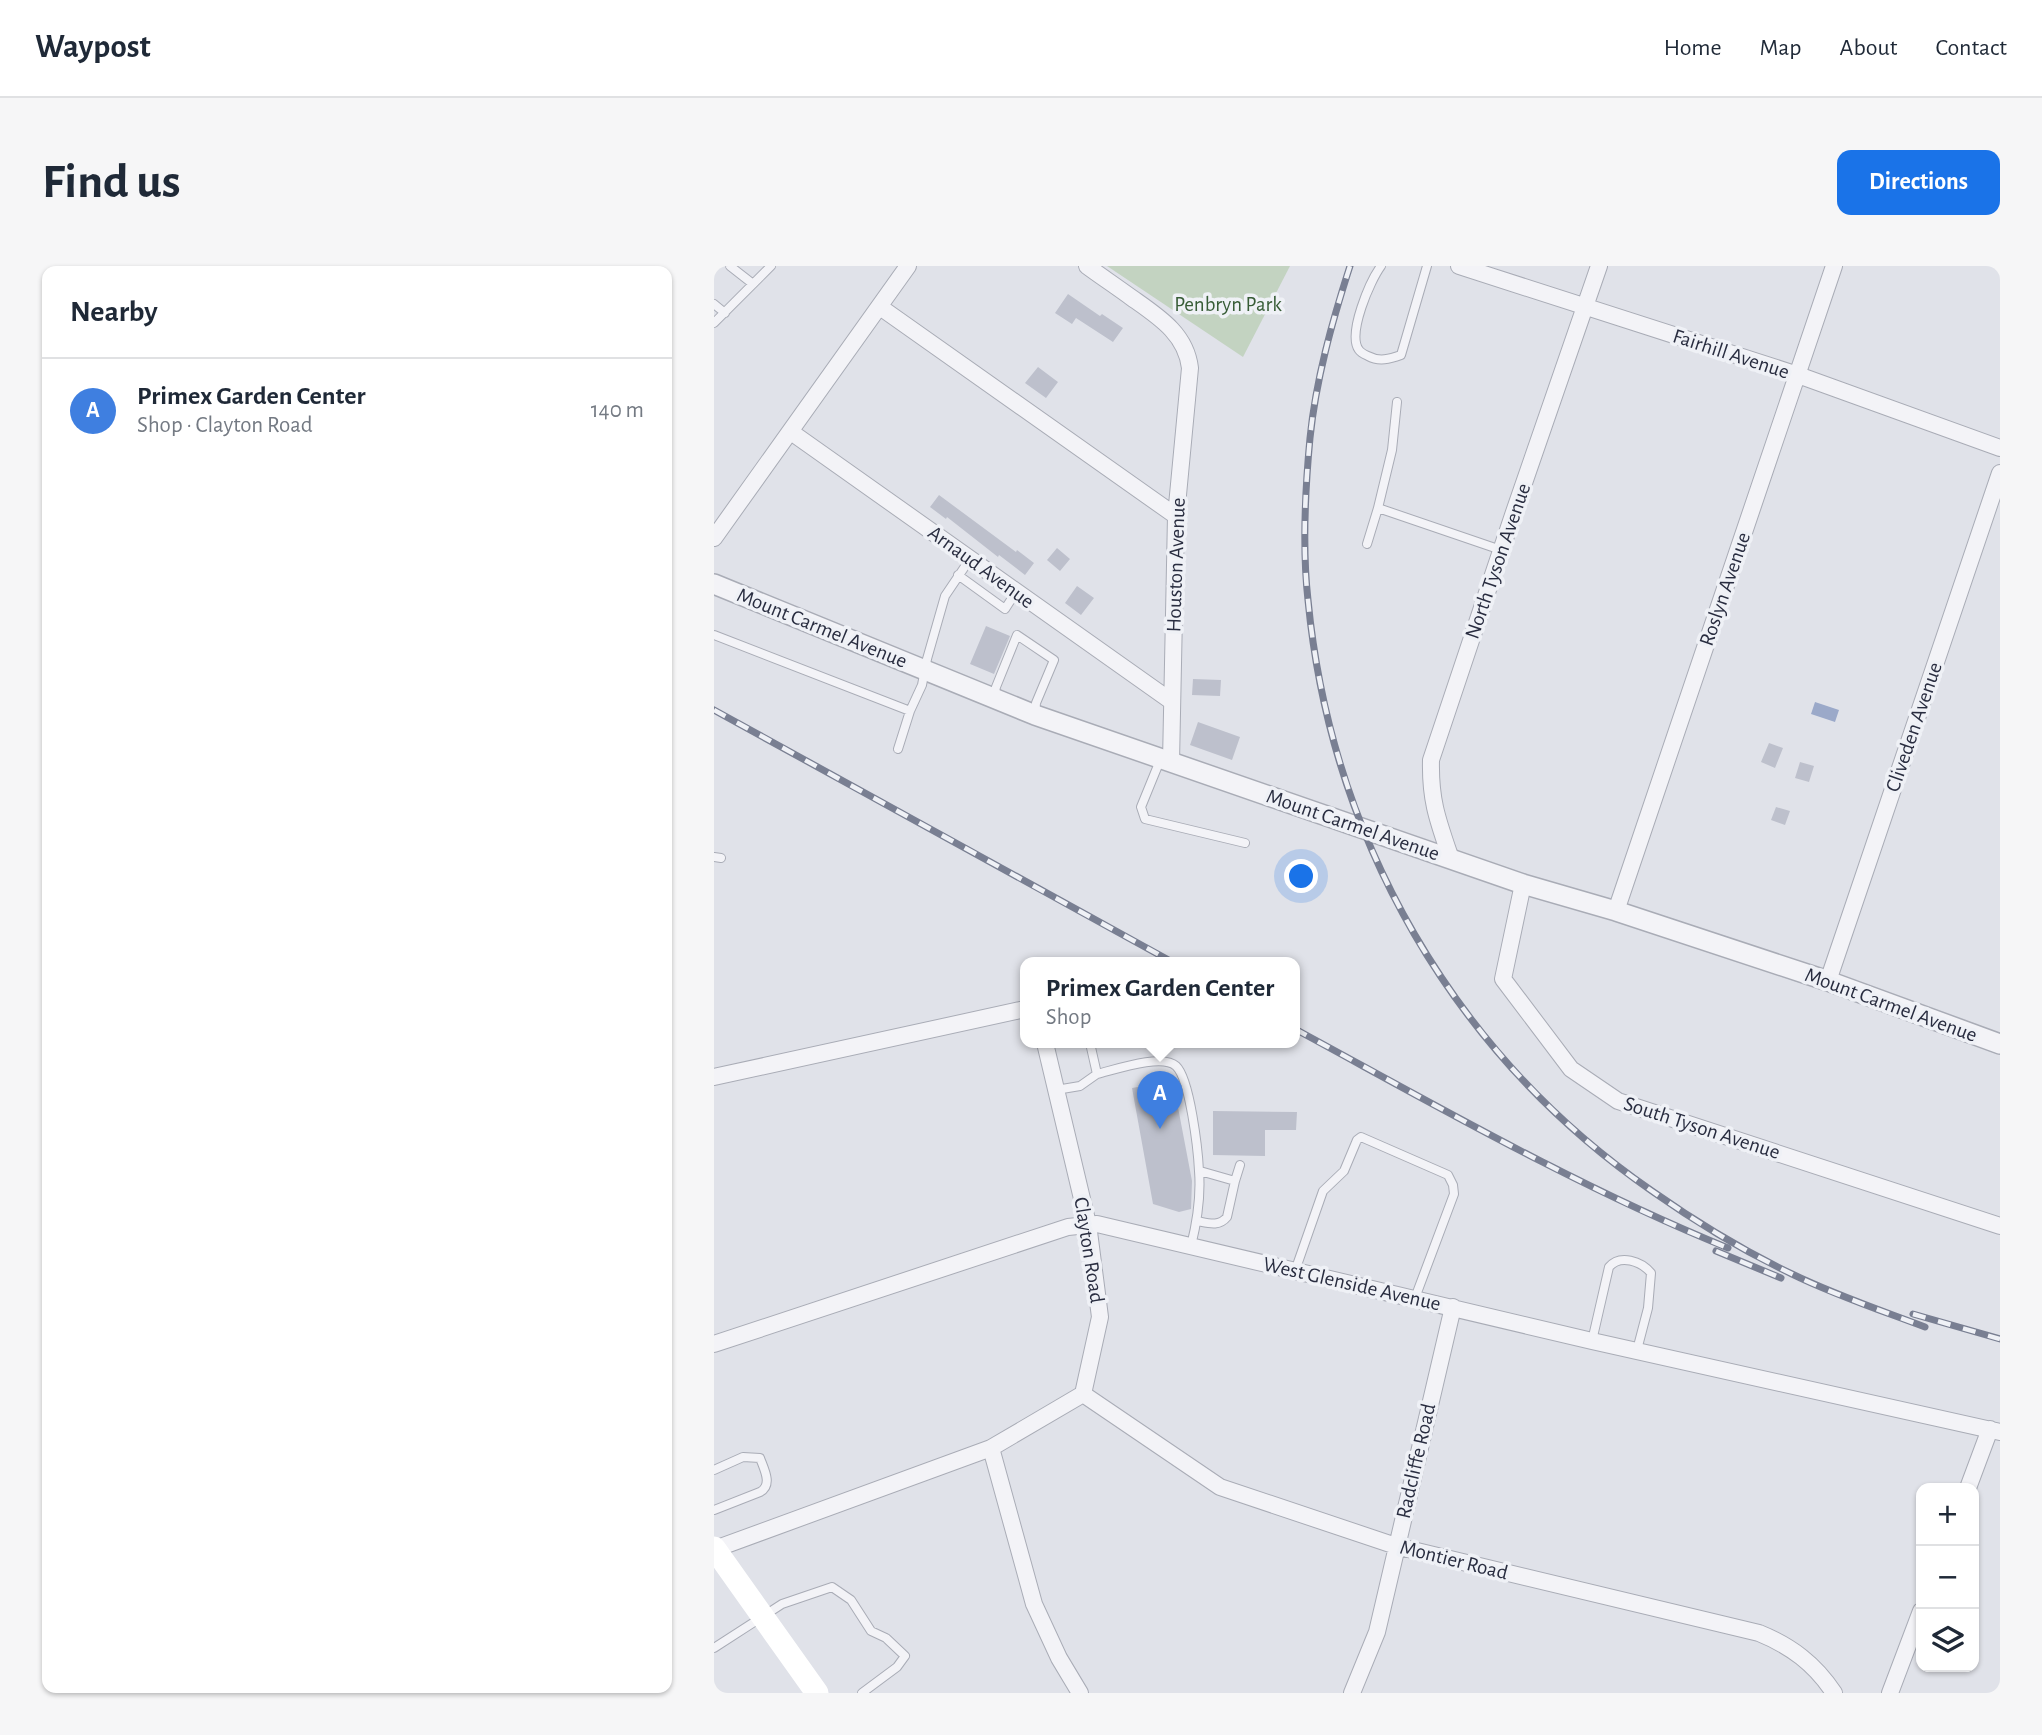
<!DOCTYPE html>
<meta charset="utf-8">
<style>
:root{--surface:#fff;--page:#f6f6f7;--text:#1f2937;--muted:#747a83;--line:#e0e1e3;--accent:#1a73e8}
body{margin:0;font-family:"Alegreya Sans",sans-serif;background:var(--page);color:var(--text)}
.controls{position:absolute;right:21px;bottom:21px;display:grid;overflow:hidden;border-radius:14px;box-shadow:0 2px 5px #0004}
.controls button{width:63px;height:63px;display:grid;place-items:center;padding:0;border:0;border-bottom:2px solid var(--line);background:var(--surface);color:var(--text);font:35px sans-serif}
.you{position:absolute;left:588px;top:611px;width:24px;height:24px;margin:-18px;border:5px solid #fff;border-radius:50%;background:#1a73e8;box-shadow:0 0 0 10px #1a73e833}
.badge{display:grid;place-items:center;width:46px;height:46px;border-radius:50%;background:var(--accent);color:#fff;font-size:23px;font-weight:700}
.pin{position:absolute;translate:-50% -58px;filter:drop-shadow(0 2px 4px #0008)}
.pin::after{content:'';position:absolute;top:37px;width:24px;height:21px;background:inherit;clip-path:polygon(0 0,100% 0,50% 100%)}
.popup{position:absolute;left:306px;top:691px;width:280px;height:91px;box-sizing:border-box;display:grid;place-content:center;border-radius:14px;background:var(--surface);filter:drop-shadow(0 2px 5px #0005);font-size:23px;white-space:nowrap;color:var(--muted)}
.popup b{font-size:26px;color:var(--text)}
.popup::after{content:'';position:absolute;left:50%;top:100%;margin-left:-14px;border:14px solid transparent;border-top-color:var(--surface)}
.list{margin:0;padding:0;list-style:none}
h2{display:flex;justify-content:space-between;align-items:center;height:91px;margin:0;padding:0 28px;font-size:30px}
h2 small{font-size:23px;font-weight:400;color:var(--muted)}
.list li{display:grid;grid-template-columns:46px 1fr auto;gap:21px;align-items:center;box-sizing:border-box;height:105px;padding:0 28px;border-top:2px solid var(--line)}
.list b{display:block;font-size:26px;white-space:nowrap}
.list p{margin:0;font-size:23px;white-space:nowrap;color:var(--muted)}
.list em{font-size:23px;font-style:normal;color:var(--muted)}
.icon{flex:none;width:38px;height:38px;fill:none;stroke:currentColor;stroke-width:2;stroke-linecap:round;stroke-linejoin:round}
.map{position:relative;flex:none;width:1286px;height:1427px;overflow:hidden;border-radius:14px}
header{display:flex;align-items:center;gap:42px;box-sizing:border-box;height:98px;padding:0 35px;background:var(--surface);border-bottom:2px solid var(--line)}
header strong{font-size:33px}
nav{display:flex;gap:38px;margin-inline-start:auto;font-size:24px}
.intro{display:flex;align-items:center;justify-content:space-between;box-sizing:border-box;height:168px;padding:0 42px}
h1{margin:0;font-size:49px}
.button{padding:18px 32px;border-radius:14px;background:var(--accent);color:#fff;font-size:24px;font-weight:700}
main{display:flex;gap:42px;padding:0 42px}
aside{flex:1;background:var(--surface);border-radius:14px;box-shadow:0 2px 5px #0004}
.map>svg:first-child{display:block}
.green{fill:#c3d3c1}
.water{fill:#9ba9c9}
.building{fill:#bdc0cc}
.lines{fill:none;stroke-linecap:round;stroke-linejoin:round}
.service-casing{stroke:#a9acb6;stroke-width:10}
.minor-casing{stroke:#a9acb6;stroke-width:18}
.tertiary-casing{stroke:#a9acb6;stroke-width:22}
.service{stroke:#f3f3f7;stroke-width:8}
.minor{stroke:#f3f3f7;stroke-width:16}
.tertiary{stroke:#f3f3f7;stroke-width:19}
.secondary{stroke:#fff;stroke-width:23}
.rail-casing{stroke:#797f92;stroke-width:7}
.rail{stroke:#eff1f6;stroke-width:4.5;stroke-dasharray:13;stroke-linecap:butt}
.labels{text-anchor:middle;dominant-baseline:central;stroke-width:7;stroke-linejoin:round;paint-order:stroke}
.park-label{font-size:21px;fill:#375c36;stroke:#eff1f6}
.street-label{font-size:21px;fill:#292d40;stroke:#eff1f6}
</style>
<header>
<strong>Waypost</strong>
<nav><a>Home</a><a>Map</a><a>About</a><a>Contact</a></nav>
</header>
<div class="intro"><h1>Find us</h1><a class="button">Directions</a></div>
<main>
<aside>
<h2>Nearby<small></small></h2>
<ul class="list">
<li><span class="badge" style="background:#3f7fe0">A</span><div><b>Primex Garden Center</b><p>Shop · Clayton Road</p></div><em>140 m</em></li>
</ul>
</aside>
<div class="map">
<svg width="1286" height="1427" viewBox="0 0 1286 1427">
<rect width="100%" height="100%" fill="#e0e2e9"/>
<path class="green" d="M 393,0 L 576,0 L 529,91 Z"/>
<path class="water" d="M 1101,436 L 1125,444 L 1121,456 L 1097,448 Z"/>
<path class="building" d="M 354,28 L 386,50 L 388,48 L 409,62 L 399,76 L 362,52 L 358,58 L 341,47 Z
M 324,101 L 344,116 L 332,132 L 311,117 Z
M 225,229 L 302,286 L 303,284 L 320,297 L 311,309 L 285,289 L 284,291 L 233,251 L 232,253 L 216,241 Z
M 343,282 L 356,293 L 346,305 L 333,294 Z
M 363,320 L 380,332 L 367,349 L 351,337 Z
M 272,360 L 296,370 L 280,408 L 256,398 Z
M 479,413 L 507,414 L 506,430 L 478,429 Z
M 484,456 L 526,471 L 518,494 L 476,479 Z
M 1055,477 L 1069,482 L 1061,502 L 1047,496 Z
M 1086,496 L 1100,500 L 1095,516 L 1081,512 Z
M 1062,541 L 1076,545 L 1071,559 L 1057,554 Z
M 459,815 L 478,915 L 477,943 L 465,946 L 439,938 L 418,822 Z
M 499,845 L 583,846 L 582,864 L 551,864 L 551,890 L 499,889 Z"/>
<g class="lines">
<g class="service-casing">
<path id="service" d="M 16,0 L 39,18
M 667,0 C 656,15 633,68 645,84 C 647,87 652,89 654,90 C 665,96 676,93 687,89 L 713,0
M 0,38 L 11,47
M 0,57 L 57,0
M 683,136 L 678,184 L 664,242 L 787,284
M 653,278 L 664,242
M 244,309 L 291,343 L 302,326
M 0,369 L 196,445
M 280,431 L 282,421 L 303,369 L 340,394 L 322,437 L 321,449
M 184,483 L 196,445 L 208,419 L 213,393 L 231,330 L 256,293
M 447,492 L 427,541 L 431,553 L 531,577
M 0,591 L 7,592
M 383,808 C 400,804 448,787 462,800 C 476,813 484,884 485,905 C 487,930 483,956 477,980
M 342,824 L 366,820 L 383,808 L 376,777
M 521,915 L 526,899
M 483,955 C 494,957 505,961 513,951 L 521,915 L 486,905
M 581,1005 L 609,925 L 630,905 L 643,874 L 647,871 L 734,909 L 739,919 L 740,928 L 701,1032
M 878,1075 L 895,1001 C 906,988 927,995 937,1007 L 934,1042 L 923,1084
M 0,1204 L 29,1191 L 46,1192 C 50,1203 59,1219 46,1226 L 0,1244
M 0,1382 L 68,1338 L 118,1321 L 137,1334 L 157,1365 L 172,1372 L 191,1390 L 183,1401 L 148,1427"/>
</g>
<g class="minor-casing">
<path id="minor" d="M 373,0 C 388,11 403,21 418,32 C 445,51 472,68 476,102 L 462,250 L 457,496
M 745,0 L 1084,109 L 1286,182
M 166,41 L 462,250
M 77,166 L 457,435
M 0,272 L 194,0
M 737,593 C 724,555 716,535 717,494 L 800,246 L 885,0
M 809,618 L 789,713 L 857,803 L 904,835 L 1286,960
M 902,645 L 1120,0
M 1114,715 L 1286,207
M 0,811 L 311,743
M 0,1078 L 354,961 L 383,958 L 878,1075 L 1286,1166
M 369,1128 L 506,1221 L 682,1280 L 1045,1367 C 1077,1380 1101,1398 1120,1427
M 277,1182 L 320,1338 L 345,1392 L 366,1427
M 1254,1222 L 1276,1163
M 1,1283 L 277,1182 L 369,1128 L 386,1051 L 374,958 L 331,777
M 638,1427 L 663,1366 L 739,1041
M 1176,1427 L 1207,1345"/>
</g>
<g class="tertiary-casing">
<path id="tertiary" d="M 0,318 L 321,449 L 809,618 L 902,645 L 1114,715 L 1286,778"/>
</g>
<use href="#service" class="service"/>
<use href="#minor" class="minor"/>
<use href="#tertiary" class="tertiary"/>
<path class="secondary" d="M 0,1282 L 103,1427"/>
<g class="rail-casing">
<path id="rail" d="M 636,0 C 618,56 602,113 596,172 C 591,225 588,281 594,334 C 617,574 740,788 938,925 C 982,956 1030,985 1078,1008 C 1121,1029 1166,1044 1211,1061
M 0,444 L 460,697
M 581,763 C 723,840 864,921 1014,982
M 1002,985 L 1067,1012
M 1199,1048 L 1286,1073"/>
</g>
<use href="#rail" class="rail"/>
</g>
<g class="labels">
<g class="park-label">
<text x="514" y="38">Penbryn Park</text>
</g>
<g class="street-label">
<text transform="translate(1017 88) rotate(18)">Fairhill Avenue</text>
<text transform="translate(784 295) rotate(-71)">North Tyson Avenue</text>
<text transform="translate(462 299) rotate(-88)">Houston Avenue</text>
<text transform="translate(267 301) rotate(36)">Arnaud Avenue</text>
<text transform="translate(1011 323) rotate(-71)">Roslyn Avenue</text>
<text transform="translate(108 362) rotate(22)">Mount Carmel Avenue</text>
<text transform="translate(1200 461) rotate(-71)">Cliveden Avenue</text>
<text transform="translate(639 559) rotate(19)">Mount Carmel Avenue</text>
<text transform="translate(1177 739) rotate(20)">Mount Carmel Avenue</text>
<text transform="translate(988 862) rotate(18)">South Tyson Avenue</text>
<text transform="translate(375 984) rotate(81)">Clayton Road</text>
<text transform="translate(638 1018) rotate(13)">West Glenside Avenue</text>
<text transform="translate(702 1195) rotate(-77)">Radcliffe Road</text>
<text transform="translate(740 1294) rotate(14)">Montier Road</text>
</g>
</g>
</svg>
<div class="controls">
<button>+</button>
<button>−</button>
<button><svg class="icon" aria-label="layers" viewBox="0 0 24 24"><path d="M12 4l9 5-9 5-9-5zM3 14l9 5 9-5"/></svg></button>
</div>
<div class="you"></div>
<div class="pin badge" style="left:446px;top:863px;background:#3f7fe0">A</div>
<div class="popup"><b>Primex Garden Center</b>Shop</div>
</div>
</main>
